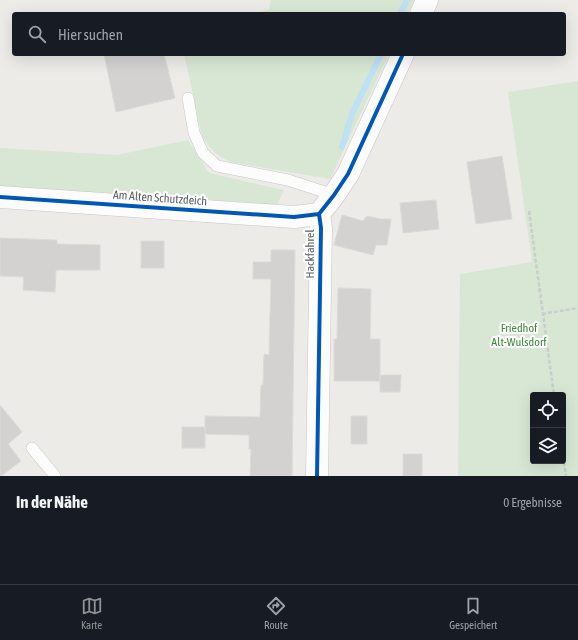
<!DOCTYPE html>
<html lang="de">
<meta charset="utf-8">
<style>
:root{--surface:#171b24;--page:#242831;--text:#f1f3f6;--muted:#9ea1a6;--line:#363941;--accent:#8f9193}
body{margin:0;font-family:"Asap Condensed",sans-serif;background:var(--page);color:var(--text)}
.controls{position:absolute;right:12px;bottom:12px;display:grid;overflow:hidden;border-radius:4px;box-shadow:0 4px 16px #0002}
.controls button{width:36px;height:36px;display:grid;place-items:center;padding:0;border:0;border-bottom:1px solid var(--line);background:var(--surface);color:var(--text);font:20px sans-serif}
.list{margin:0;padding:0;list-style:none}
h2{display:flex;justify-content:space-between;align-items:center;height:52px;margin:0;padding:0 16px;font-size:17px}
h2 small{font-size:13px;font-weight:400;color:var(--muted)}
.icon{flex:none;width:22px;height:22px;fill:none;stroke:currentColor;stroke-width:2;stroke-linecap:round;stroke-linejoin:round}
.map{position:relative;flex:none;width:578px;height:476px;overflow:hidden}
.search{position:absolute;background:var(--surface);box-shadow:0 4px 16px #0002;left:12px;right:12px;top:12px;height:44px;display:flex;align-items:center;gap:10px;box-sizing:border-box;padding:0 14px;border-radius:4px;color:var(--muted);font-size:15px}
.sheet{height:108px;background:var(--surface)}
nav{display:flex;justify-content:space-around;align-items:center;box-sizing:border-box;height:56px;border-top:1px solid var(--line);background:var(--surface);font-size:11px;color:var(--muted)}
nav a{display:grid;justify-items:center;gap:2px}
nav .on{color:var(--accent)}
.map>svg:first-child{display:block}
.green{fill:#d8e7d4;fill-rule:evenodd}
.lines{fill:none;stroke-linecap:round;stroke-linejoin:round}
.stream{stroke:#bfe1f4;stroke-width:6}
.building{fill:#d3d2d1;stroke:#dcdad7}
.lane-casing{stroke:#c7c7c7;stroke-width:12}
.street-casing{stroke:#c7c7c7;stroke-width:23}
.path{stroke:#c9cecb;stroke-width:2.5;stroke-dasharray:4 2;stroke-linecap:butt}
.lane{stroke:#fcfcfc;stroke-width:11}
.street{stroke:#fcfcfc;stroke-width:22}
.cycleway-casing{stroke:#fff;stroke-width:6}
.cycleway{stroke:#0057b8;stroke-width:4}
.labels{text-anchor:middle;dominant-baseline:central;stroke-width:4;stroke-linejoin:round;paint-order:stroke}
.street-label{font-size:12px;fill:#5d6165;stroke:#fff}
.park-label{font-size:12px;fill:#3f853c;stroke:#fff}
</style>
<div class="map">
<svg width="578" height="476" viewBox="0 0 578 476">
<rect width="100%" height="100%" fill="#edebe8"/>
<path class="green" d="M 271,0 L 414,0 L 407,14 L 252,14 L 269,10 Z
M 184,54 L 389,54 L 330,179 L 231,162 C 216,155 211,150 202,136 Z
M 578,81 L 578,476 L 458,476 L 460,274 L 532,262 L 508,92 ZM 533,395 L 563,395 L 563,461 L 533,461 Z
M 188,140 L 209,173 L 284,190 L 276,207 L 0,191 L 0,148 L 117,155 Z"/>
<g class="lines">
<path class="stream" d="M 400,14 L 407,0
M 342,147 L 352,114 L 381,54"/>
</g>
<path class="building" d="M 104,54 L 164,54 L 175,98 L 116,112 Z
M 502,156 L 512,219 L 476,224 L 467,162 Z
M 436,200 L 439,229 L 403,233 L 400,203 Z
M 342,215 L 363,221 L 367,216 L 380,219 L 391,219 L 387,245 L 376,245 L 373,255 L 334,245 Z
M 0,238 L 57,240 L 57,244 L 100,245 L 100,270 L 56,270 L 55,292 L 23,290 L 24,277 L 0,276 Z
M 141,241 L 164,241 L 164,268 L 141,268 Z
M 271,250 L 295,250 L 292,476 L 250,476 L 251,449 L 249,449 L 249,435 L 205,434 L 205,416 L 260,417 L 261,385 L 263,385 L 264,354 L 269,355 L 271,279 L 253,279 L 253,262 L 271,262 Z
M 338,288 L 371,289 L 370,339 L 380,339 L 380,381 L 334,381 L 334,339 L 337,339 Z
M 380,375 L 401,375 L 400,392 L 380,392 Z
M 0,405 L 22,432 L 8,444 L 21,461 L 1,476 L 0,476 Z
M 351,416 L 367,416 L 367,444 L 351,444 Z
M 182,427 L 205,427 L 205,448 L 182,448 Z
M 403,454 L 422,454 L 422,476 L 403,476 Z"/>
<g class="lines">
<g class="lane-casing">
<path id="lane" d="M 188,98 L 194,133 L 203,153 L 217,166 L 288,180 L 334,195
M 32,448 L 55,476"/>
</g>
<g class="street-casing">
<path id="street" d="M 421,14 L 427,0
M 0,197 L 294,217 L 319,214
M 319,214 L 334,195 L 348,174 L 403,54
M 317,476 L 321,228 L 319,214"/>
</g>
<path class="path" d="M 529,211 L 554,395
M 542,314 L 578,308
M 563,456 L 566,476"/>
<use href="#lane" class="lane"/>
<use href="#street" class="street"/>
<g class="cycleway-casing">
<path id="cycleway" d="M 0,197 L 294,217 L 319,214
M 319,214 L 334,195 L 348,174 L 403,54
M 317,476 L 321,228 L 319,214"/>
</g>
<use href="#cycleway" class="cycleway"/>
</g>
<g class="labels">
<g class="street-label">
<text transform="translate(160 198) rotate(4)">Am Alten Schutzdeich</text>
<text transform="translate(310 254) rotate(-90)">Hackfahrel</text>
</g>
<g class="park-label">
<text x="519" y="328">Friedhof<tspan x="519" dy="14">Alt-Wulsdorf</tspan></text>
</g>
</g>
</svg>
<div class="controls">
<button><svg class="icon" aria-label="locate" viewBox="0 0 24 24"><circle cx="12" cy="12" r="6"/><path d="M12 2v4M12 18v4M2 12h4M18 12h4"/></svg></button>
<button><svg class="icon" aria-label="layers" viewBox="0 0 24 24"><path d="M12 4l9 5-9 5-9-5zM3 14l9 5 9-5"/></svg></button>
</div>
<div class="search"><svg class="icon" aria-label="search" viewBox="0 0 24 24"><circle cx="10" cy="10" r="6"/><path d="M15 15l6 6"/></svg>Hier suchen</div>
</div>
<section class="sheet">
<h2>In der Nähe<small>0 Ergebnisse</small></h2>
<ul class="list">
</ul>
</section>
<nav>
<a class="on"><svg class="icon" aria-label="map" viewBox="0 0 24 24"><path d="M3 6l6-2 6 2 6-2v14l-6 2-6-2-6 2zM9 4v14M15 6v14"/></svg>Karte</a>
<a><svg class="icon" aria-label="directions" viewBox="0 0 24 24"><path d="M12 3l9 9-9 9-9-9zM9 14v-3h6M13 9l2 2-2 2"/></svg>Route</a>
<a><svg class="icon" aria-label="saved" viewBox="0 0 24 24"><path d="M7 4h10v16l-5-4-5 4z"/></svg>Gespeichert</a>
</nav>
